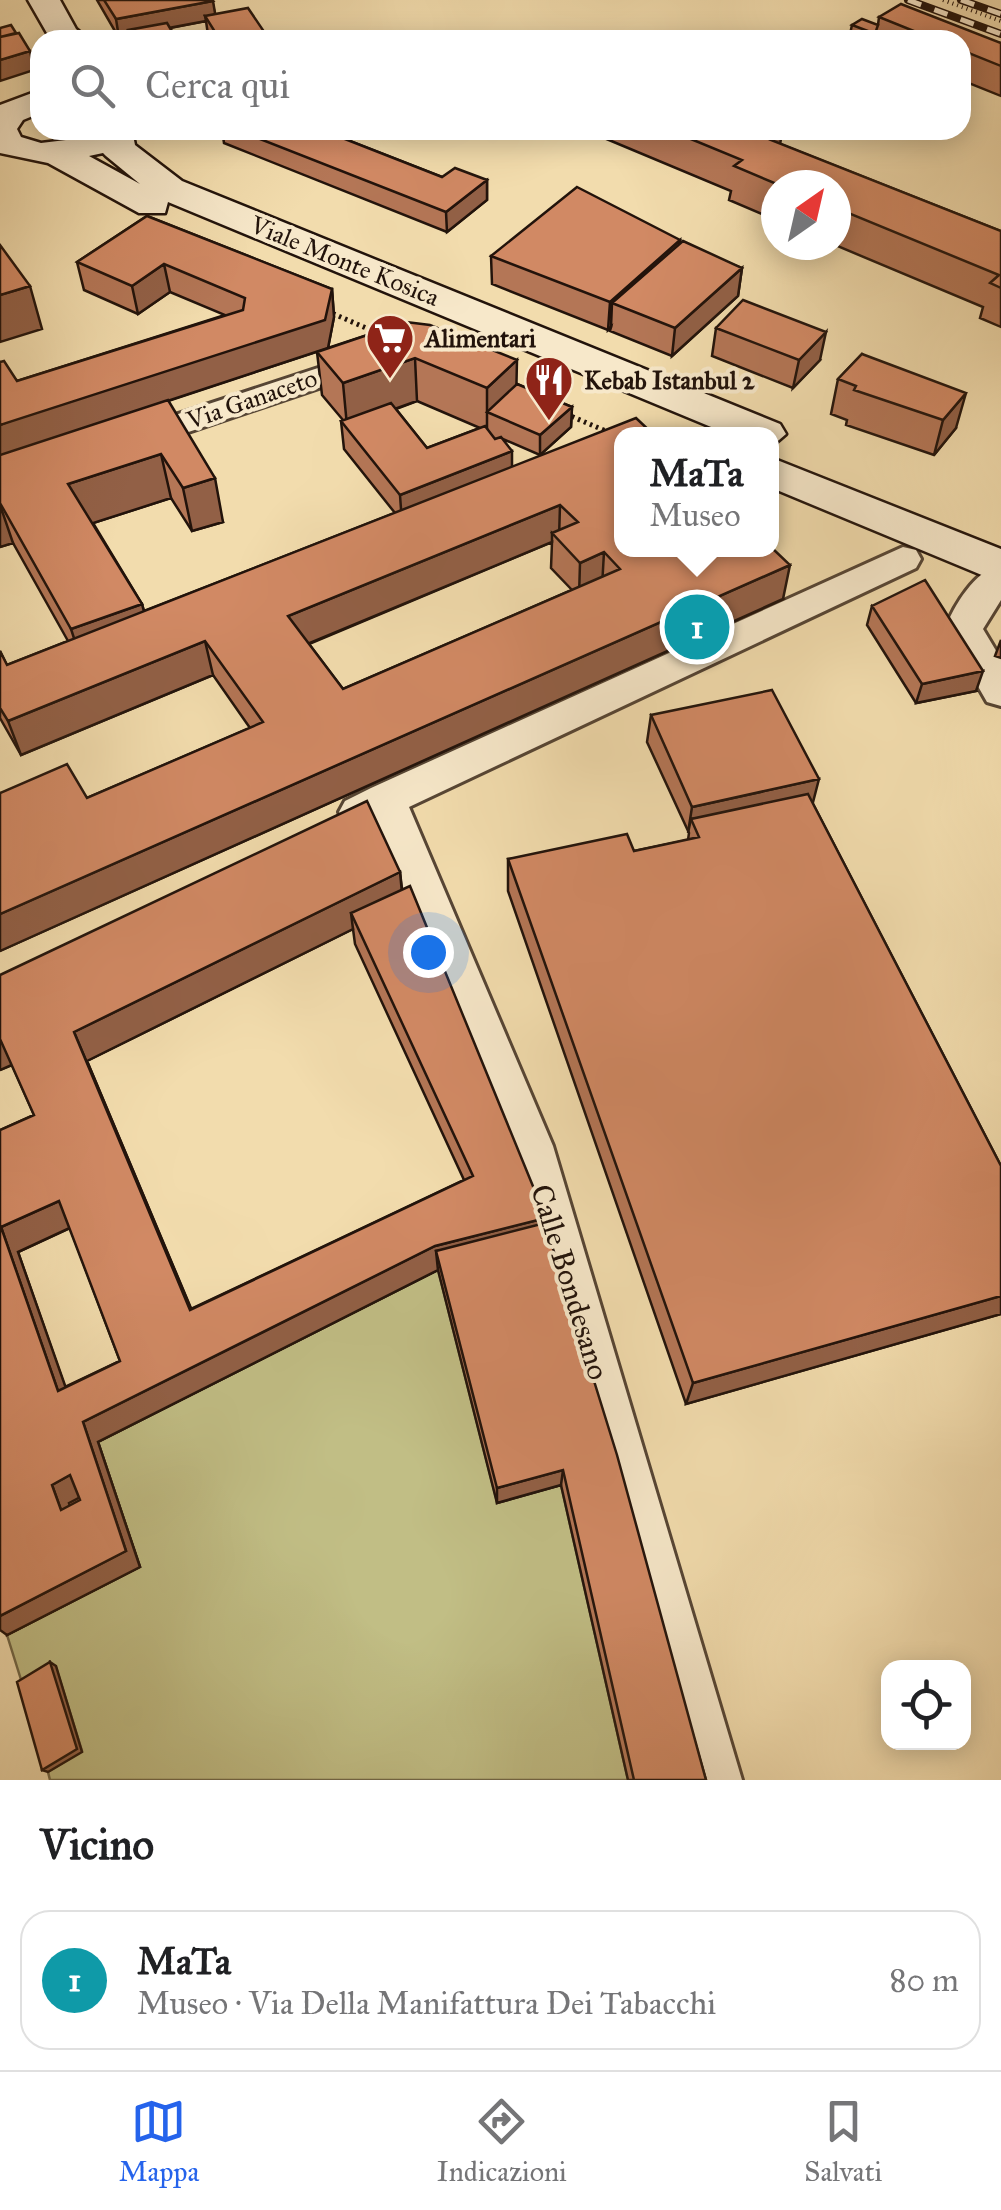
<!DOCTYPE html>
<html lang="it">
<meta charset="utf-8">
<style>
:root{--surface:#fff;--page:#f2f2f2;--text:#202124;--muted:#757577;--line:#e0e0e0;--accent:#2563eb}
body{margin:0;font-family:"IM FELL Great Primer",serif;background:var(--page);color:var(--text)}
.controls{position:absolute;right:30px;bottom:30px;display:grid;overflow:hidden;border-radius:20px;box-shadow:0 5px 25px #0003}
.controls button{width:90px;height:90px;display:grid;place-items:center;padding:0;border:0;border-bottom:2px solid var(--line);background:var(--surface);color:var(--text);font:50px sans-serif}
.compass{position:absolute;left:761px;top:170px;width:90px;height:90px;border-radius:50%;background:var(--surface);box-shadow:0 5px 25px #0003;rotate:34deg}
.you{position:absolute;left:428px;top:952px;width:35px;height:35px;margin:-25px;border:8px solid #fff;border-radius:50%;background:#1a73e8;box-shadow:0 0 0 15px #1a73e833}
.badge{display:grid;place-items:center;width:65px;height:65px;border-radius:50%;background:var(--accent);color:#fff;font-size:32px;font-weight:700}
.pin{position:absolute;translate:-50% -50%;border:5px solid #fff;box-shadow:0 2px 10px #0006}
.popup{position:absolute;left:614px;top:427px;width:165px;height:130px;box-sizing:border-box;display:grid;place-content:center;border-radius:20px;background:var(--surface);filter:drop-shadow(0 2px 8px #0005);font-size:32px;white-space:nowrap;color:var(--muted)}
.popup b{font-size:38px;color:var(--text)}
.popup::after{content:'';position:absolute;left:50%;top:100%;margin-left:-20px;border:20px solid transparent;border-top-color:var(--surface)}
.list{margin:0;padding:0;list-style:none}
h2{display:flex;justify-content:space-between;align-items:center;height:130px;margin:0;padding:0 40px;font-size:42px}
h2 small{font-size:32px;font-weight:400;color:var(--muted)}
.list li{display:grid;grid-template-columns:65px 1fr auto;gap:30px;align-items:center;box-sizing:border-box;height:140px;margin:0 20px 20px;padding:0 20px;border:2px solid var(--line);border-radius:30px}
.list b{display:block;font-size:38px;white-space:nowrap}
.list p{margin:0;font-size:32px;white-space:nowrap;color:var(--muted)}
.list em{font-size:32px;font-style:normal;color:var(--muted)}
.icon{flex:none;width:55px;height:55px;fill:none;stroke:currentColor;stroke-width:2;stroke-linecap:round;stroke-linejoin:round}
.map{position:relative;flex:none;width:1001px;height:1780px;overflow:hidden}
.search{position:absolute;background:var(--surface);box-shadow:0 5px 25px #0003;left:30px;right:30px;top:30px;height:110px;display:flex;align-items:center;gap:25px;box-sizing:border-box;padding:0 35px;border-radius:30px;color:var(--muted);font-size:38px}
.sheet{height:290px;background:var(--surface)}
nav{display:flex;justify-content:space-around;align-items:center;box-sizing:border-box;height:140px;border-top:2px solid var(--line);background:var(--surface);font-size:28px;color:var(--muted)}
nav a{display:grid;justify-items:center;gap:5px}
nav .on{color:var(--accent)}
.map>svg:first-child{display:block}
.green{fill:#c1be85;stroke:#726848;stroke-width:2.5}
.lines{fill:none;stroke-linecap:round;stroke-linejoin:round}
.street-casing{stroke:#564534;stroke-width:6}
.secondary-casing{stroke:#22130b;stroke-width:5}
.path-far1{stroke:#22130b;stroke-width:4;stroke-dasharray:1 4;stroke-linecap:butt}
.path{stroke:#22130b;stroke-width:5;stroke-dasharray:2.5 4;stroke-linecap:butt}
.street{fill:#f7e8ca;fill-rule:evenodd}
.secondary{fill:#f7e8ca;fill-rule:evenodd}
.rail-casing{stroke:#22130b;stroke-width:8}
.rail{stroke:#f7e8ca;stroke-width:5;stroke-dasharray:14;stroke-linecap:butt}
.wall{fill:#b47656;stroke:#22130b;stroke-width:2.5;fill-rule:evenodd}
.shaded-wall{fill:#926046;stroke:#22130b;stroke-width:2.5}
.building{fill:#d18964;stroke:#22130b;stroke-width:2.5;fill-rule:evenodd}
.labels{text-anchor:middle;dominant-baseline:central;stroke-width:8;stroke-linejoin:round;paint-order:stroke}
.far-street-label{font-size:25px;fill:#22130b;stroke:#f7e8ca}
.far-poi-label{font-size:25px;font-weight:bold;fill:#22130b;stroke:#f7e8ca;text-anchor:start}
.street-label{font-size:30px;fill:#22130b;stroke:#f7e8ca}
</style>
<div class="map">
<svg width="1001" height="1780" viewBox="0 0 1001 1780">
<rect width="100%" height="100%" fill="#f2dcad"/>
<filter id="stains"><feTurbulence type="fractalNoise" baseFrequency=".002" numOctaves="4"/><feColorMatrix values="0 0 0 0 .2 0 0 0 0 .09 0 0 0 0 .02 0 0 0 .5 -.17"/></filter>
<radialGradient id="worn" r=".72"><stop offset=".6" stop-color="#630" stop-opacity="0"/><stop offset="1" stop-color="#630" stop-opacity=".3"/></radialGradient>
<path class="green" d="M 438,1270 L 497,1502 L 561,1485 L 628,1780 L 50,1780 L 48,1772 L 82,1751 L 56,1667 L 23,1686 L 7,1635 L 140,1567 L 98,1442 Z"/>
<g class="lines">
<g class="street-casing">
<path id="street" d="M 376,349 L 392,358 L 387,365 L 138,449 L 114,449 L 109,442 L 114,435 Z
M 903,547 L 916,550 L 921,559 L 916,568 L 409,807 L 553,1146 L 742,1780 L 682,1780 L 505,1146 L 374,823 L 359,828 L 345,823 L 339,812 L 345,801 L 371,788 Z
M 1001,564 L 1001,600 L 983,629 L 1001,659 L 1001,706 L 987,702 L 945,629 C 954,605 975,571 1001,564 Z"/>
</g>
<g class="secondary-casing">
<path id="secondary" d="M 28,0 L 60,0 L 76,29 L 89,40 L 51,40 Z
M 40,90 L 40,113 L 23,120 L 17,129 L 21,137 L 41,143 L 99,136 L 98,130 L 132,130 L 135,145 L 182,181 L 780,424 L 786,434 L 772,446 L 772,434 L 728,434 L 168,202 L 165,213 L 139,213 L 48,163 L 0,153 L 0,105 ZM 103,153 L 106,156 L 140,184 L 89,156 Z
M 772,458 L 1001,549 L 1001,583 L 772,488 Z"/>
</g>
<path class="path-far1" d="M 943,0 L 1001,21"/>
<path class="path" d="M 327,311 L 366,328
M 566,414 L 622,438"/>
<use href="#street" class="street"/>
<use href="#secondary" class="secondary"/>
<g class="rail-casing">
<path id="rail" d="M 908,0 L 1001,34
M 961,0 L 1001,14"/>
</g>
<use href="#rail" class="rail"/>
</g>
<path class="wall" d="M 97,0 L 212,0 L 215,14 L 269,40 L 211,40 L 208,35 L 206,21 L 170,28 L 177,40 L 130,40 L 129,36 L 119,38 Z
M 879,17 L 1001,43 L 1001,96 L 961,80 L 961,40 L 864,40 L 850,34 L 852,25 L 878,25 Z
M 222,130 L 322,130 L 442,177 L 487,180 L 487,200 L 447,232 L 224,143 Z
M 585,130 L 774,130 L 780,144 L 1001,231 L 1001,327 L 980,318 L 983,307 L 835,245 L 836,185 L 776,185 L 776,220 L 729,200 L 731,191 Z
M 147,216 L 332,289 L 334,317 L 328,348 L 406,322 L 517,384 L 572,407 L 571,427 L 540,455 L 503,439 L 512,467 L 783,599 L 0,951 L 0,793 L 87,798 L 250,728 L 213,675 L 21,755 L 0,718 L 0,651 L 7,665 L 68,641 L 13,543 L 0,547 L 0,362 L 17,381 L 225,315 L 170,292 L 138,314 L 84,290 L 77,262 ZM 328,348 L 317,352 L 322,395 L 343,420 L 341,421 L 344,449 L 395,513 L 144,611 L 142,604 L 93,523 L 171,498 L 192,531 L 223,522 L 168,401 ZM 417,401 L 480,428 L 427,448 L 396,409 ZM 552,542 L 551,568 L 572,590 L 343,689 L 309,644 Z
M 680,244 L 742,268 L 738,296 L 672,356 L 610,331 L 611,327 L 608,330 L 492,284 L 491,256 Z
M 716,328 L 820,360 L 793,388 L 712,356 Z
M 862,354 L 956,428 L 934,455 L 846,425 L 847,420 L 831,414 L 838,379 Z
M 872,606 L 976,691 L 916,703 L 867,625 Z
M 1001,640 L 1001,658 L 995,656 Z
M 651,715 L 813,804 L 1001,1166 L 1001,1314 L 686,1404 L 508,891 L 508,859 L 634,851 L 688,840 L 689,833 L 647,742 Z
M 400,872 L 402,889 L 546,1218 L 545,1223 L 706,1780 L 628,1780 L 561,1485 L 497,1503 L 438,1270 L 98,1442 L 140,1567 L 7,1635 L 0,1130 L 34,1115 L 12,1065 L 0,1070 ZM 353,929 L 355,944 L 464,1180 L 191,1309 L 87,1061 ZM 70,1228 L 120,1361 L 65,1387 L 18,1252 Z"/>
<path class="shaded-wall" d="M 213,1 L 216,19 L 205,16 L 206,21 L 131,35 L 128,30 L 129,36 L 119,38 L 116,19 Z
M 30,51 L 34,70 L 0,81 L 0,60 Z
M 782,133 L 776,167 L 771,140 Z
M 487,180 L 487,200 L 447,232 L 446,212 Z
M 680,240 L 677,268 L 612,303 L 611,327 L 608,330 L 610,302 Z
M 164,264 L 170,292 L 138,314 L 132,286 Z
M 742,268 L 738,296 L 672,356 L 675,328 Z
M 30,286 L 42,329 L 0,342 L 0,295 Z
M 332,289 L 334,317 L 328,348 L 0,456 L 0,425 Z
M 826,332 L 820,360 L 793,388 L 799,360 Z
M 415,358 L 417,401 L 347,426 L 343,383 Z
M 517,360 L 516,404 L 487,412 L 487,432 L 487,388 Z
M 966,393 L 956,428 L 934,455 L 943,420 Z
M 572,407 L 571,427 L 540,455 L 540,435 Z
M 512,451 L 512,479 L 402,523 L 400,495 Z
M 161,454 L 171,498 L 81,527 L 68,484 Z
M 215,478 L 223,522 L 192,531 L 183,488 Z
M 0,505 L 13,543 L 0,547 Z
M 560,505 L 559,539 L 552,533 L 552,542 L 293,650 L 288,616 Z
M 604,552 L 602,587 L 579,597 L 580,563 Z
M 790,565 L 783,599 L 0,951 L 0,914 Z
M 142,604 L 153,646 L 85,672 L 71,629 Z
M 205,641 L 213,675 L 21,755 L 8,721 Z
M 983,671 L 976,691 L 916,703 L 922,684 Z
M 819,779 L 812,806 L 691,819 L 688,833 L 692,807 Z
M 400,872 L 403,904 L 351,913 L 353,929 L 87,1061 L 201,1332 L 74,1032 Z
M 0,1038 L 14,1064 L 0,1070 Z
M 59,1201 L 74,1226 L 18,1252 L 74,1411 L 58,1391 L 1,1227 Z
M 546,1218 L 544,1243 L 436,1251 L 438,1270 L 98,1442 L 140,1567 L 7,1635 L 0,1630 L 0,1616 L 126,1551 L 83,1422 L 435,1246 Z
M 1001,1296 L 1001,1314 L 686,1404 L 693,1383 Z
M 563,1470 L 561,1485 L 497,1503 L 497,1488 Z
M 70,1475 L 86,1494 L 69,1503 L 77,1527 L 61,1510 L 52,1485 Z
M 50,1662 L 56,1666 L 82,1752 L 48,1772 L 42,1770 Z"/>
<path class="building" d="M 104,0 L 212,0 L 213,1 L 116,19 Z
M 901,4 L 1001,43 L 1001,66 L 961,50 L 961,40 L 936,40 L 879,17 Z
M 248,8 L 269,39 L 220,40 L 205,16 Z
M 862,19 L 878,25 L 876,31 L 873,33 L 852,25 Z
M 167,23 L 177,40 L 133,40 L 128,30 Z
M 11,25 L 16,33 L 0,37 L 0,28 Z
M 19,33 L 30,51 L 0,60 L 0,37 Z
M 237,130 L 322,130 L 442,177 L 455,168 L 487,180 L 446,212 Z
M 669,130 L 774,130 L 782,133 L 771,140 L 1001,231 L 1001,288 L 990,283 L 999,275 L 836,208 L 836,185 L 779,185 L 734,166 L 742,160 Z
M 577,187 L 680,240 L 610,302 L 491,256 Z
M 147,216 L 332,289 L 325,320 L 0,425 L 0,362 L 4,361 L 17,381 L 243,310 L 245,298 L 164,264 L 132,286 L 77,262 Z
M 683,241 L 742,268 L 675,328 L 612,303 Z
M 0,245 L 30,286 L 0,295 Z
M 743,300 L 826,332 L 799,360 L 716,328 Z
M 406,322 L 430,325 L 517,360 L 487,388 L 415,358 L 343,383 L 317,352 Z
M 862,354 L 966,393 L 943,420 L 854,390 L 856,386 L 838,379 Z
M 517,384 L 572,407 L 540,435 L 487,412 Z
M 168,400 L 215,478 L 183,488 L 161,454 L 68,484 L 142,604 L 71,629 L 0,503 L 0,455 Z
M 391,403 L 427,448 L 485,426 L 495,439 L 501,437 L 512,451 L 400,495 L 341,421 Z
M 636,418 L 653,434 L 622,434 L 622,550 L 772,550 L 772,548 L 790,565 L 0,914 L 0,793 L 67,764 L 87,798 L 263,722 L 205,641 L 8,721 L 0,708 L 0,651 L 7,665 ZM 560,505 L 578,522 L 552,533 L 580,563 L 604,552 L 620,569 L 343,689 L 288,616 Z
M 925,580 L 983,671 L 922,684 L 872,606 Z
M 772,690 L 819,779 L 692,807 L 651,715 Z
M 808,794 L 1001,1166 L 1001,1296 L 693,1383 L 508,859 L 627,834 L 634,851 L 699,837 L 691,819 Z
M 367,801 L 400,872 L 74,1032 L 190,1310 L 473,1176 L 351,913 L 410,886 L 546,1218 L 435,1246 L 83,1422 L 126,1551 L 0,1616 L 0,1130 L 34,1115 L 0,1039 L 0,975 ZM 59,1201 L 120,1361 L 58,1391 L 1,1227 ZM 70,1475 L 80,1500 L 61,1510 L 52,1485 Z
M 545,1223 L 617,1455 L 706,1780 L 634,1780 L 563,1470 L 497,1488 L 436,1251 Z
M 50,1662 L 77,1749 L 42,1770 L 17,1682 Z"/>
<defs>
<g id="supermarket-pin" transform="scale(2.5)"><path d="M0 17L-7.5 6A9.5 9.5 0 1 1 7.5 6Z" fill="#8f2418" stroke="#f7e8ca"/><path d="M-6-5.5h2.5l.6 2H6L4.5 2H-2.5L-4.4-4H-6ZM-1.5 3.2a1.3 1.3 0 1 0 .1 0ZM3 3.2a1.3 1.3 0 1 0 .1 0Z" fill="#fff"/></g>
<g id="restaurant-pin" transform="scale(2.5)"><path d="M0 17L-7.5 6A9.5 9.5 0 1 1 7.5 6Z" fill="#8f2418" stroke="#f7e8ca"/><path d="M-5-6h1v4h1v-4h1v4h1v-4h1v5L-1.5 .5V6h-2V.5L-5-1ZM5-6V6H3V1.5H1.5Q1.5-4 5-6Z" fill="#fff"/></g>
</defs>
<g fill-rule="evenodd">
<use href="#supermarket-pin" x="390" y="338"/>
<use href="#restaurant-pin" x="549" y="380"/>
</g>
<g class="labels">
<g class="far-street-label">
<text transform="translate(345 261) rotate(22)">Viale Monte Kosica</text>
<text transform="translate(252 399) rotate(-19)">Via Ganaceto</text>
</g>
<g class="far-poi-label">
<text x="425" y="338">Alimentari</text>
<text x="584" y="380">Kebab Istanbul 2</text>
</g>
<g class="street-label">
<text transform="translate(570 1282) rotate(73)">Calle Bondesano</text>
</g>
</g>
<rect width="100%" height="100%" filter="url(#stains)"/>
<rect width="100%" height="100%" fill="url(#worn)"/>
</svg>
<div class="controls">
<button><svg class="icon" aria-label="locate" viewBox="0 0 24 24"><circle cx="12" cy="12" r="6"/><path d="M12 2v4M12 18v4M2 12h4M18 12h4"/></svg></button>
</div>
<svg class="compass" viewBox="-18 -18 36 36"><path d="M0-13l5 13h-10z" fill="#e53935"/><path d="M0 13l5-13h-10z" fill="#757577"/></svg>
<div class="you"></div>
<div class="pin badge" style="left:697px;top:627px;background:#0f9aa8">1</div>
<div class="popup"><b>MaTa</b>Museo</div>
<div class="search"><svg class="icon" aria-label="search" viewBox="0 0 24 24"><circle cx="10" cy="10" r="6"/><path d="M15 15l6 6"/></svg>Cerca qui</div>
</div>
<section class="sheet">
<h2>Vicino<small></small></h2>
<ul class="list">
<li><span class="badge" style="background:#0f9aa8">1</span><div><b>MaTa</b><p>Museo · Via Della Manifattura Dei Tabacchi</p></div><em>80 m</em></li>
</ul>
</section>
<nav>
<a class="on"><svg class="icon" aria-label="map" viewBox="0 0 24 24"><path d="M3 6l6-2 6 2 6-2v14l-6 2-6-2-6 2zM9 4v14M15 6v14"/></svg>Mappa</a>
<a><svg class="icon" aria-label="directions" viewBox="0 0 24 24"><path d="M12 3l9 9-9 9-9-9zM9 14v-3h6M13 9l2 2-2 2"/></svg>Indicazioni</a>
<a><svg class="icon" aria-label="saved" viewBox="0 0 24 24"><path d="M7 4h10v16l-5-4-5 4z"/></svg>Salvati</a>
</nav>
